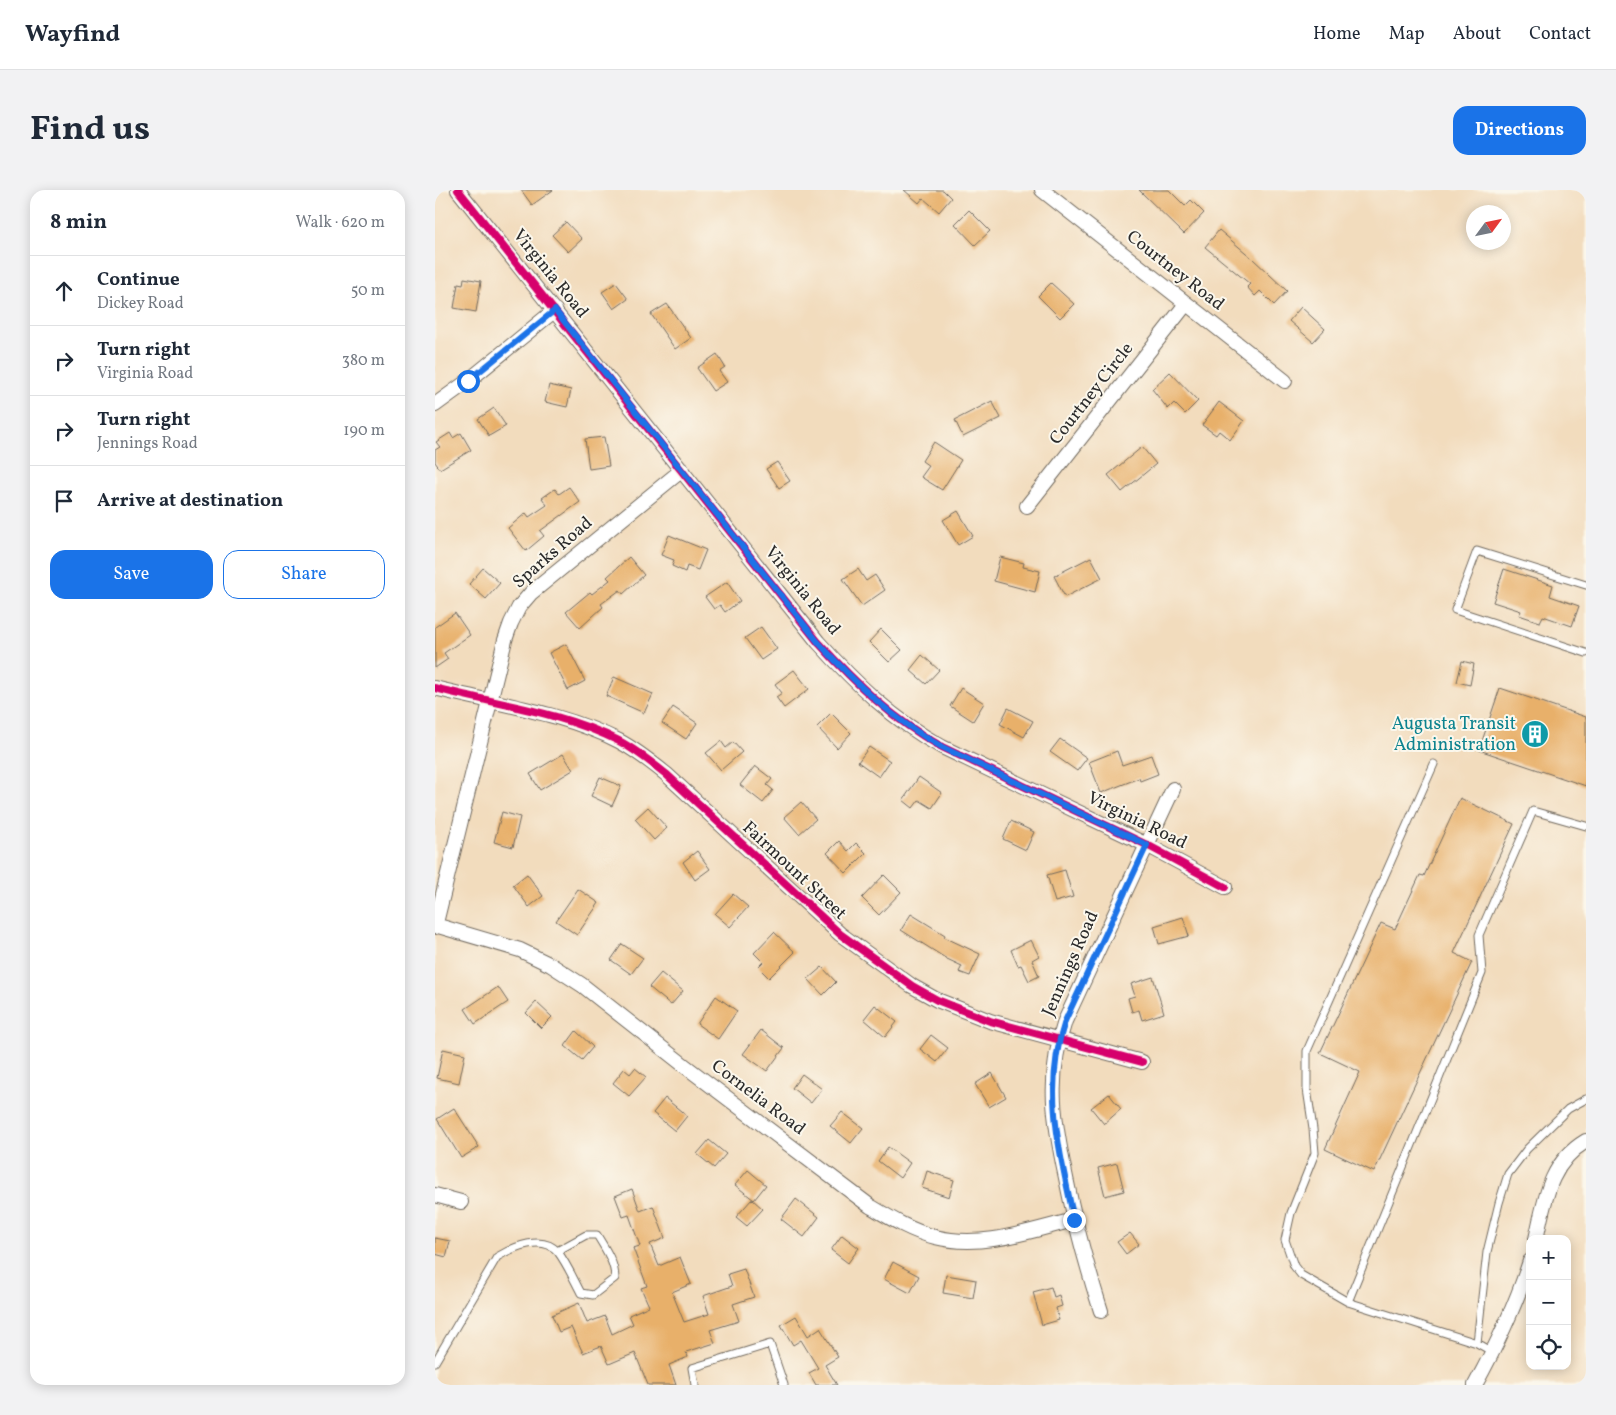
<!DOCTYPE html>
<meta charset="utf-8">
<style>
:root{--surface:#fff;--page:#f2f2f3;--text:#1f2937;--muted:#747a83;--line:#e0e1e3;--accent:#1a73e8}
body{margin:0;font-family:Vollkorn,serif;background:var(--page);color:var(--text)}
.controls{position:absolute;right:15px;bottom:15px;display:grid;overflow:hidden;border-radius:10px;box-shadow:0 2px 12px #0003}
.controls button{width:45px;height:45px;display:grid;place-items:center;padding:0;border:0;border-bottom:1px solid var(--line);background:var(--surface);color:var(--text);font:25px sans-serif}
.compass{position:absolute;left:1031px;top:15px;width:45px;height:45px;border-radius:50%;background:var(--surface);box-shadow:0 2px 12px #0003;rotate:57deg}
.stop{position:absolute;width:15px;height:15px;margin:-11px;border:4px solid #1a73e8;border-radius:50%;background:#fff}
.stop.end{background:#1a73e8;border-color:#fff;box-shadow:0 1px 5px #0008}
.list{margin:0;padding:0;list-style:none}
h2{display:flex;justify-content:space-between;align-items:center;height:65px;margin:0;padding:0 20px;font-size:21px}
h2 small{font-size:16px;font-weight:400;color:var(--muted)}
.list li{display:grid;grid-template-columns:32px 1fr auto;gap:15px;align-items:center;box-sizing:border-box;height:70px;padding:0 20px;border-top:1px solid var(--line)}
.list b{display:block;font-size:19px;white-space:nowrap}
.list p{margin:0;font-size:16px;white-space:nowrap;color:var(--muted)}
.list em{font-size:16px;font-style:normal;color:var(--muted)}
.actions{display:flex;gap:10px;padding:15px 20px}
.actions a{flex:1;padding:11px 0;border:1px solid var(--accent);border-radius:15px;text-align:center;font-size:18px;color:var(--accent)}
.actions .main{background:var(--accent);color:#fff}
.icon{flex:none;width:28px;height:28px;fill:none;stroke:currentColor;stroke-width:2;stroke-linecap:round;stroke-linejoin:round}
.map{position:relative;flex:none;width:1151px;height:1195px;overflow:hidden;border-radius:15px}
header{display:flex;align-items:center;gap:30px;box-sizing:border-box;height:70px;padding:0 25px;background:var(--surface);border-bottom:1px solid var(--line)}
header strong{font-size:24px}
nav{display:flex;gap:28px;margin-inline-start:auto;font-size:18px}
.intro{display:flex;align-items:center;justify-content:space-between;box-sizing:border-box;height:120px;padding:0 30px}
h1{margin:0;font-size:35px}
.button{padding:12px 22px;border-radius:15px;background:var(--accent);color:#fff;font-size:18px;font-weight:700}
main{display:flex;gap:30px;padding:0 30px}
aside{flex:1;background:var(--surface);border-radius:15px;box-shadow:0 2px 12px #0003}
.map>svg:first-child{display:block}
.building{fill:#e8b06a}
.lines{fill:none;stroke-linecap:round;stroke-linejoin:round}
.service-casing{stroke:#71695e;stroke-width:9}
.minor-casing{stroke:#71695e;stroke-width:16}
.service{stroke:#fff;stroke-width:7}
.minor{stroke:#fff;stroke-width:14}
.cycleway-casing{stroke:#fbf7ec;stroke-width:11}
.cycleway{stroke:#d6006c;stroke-width:8}
.route{stroke:#1a73e8;stroke-width:6}
.labels{text-anchor:middle;dominant-baseline:central;stroke-width:4;stroke-linejoin:round;paint-order:stroke}
.street-label{font-size:18px;fill:#2b2b2b;stroke:#fbf7ec}
.culture-label{font-size:18px;fill:#0d838f;stroke:#fbf7ec;text-anchor:end}
</style>
<header>
<strong>Wayfind</strong>
<nav><a>Home</a><a>Map</a><a>About</a><a>Contact</a></nav>
</header>
<div class="intro"><h1>Find us</h1><a class="button">Directions</a></div>
<main>
<aside>
<h2>8 min<small>Walk · 620 m</small></h2>
<ul class="list">
<li><svg class="icon" aria-label="ahead" viewBox="0 0 24 24"><path d="M12 20V5M6 11l6-6 6 6"/></svg><div><b>Continue</b><p>Dickey Road</p></div><em>50 m</em></li>
<li><svg class="icon" aria-label="right" viewBox="0 0 24 24"><path d="M7 20v-9h11M14 6l5 5-5 5"/></svg><div><b>Turn right</b><p>Virginia Road</p></div><em>380 m</em></li>
<li><svg class="icon" aria-label="right" viewBox="0 0 24 24"><path d="M7 20v-9h11M14 6l5 5-5 5"/></svg><div><b>Turn right</b><p>Jennings Road</p></div><em>190 m</em></li>
<li><svg class="icon" aria-label="arrive" viewBox="0 0 24 24"><path d="M6 21V4h12l-3 4 3 4H6"/></svg><div><b>Arrive at destination</b></div></li>
</ul>
<div class="actions"><a class="main">Save</a><a>Share</a></div>
</aside>
<div class="map">
<svg width="1151" height="1195" viewBox="0 0 1151 1195">
<rect width="100%" height="100%" fill="#fbf7ec"/>
<filter id="ink" filterUnits="userSpaceOnUse"><feTurbulence type="fractalNoise" baseFrequency=".02" numOctaves="2"/><feDisplacementMap in="SourceGraphic" scale="10" xChannelSelector="R" yChannelSelector="G"/><feConvolveMatrix kernelMatrix="1 2 1 2 8 2 1 2 1" color-interpolation-filters="sRGB"/></filter>
<filter id="wash" filterUnits="userSpaceOnUse"><feTurbulence type="fractalNoise" baseFrequency=".0096" numOctaves="4" result="noise"/><feDisplacementMap in="SourceGraphic" scale="20" xChannelSelector="R" yChannelSelector="G"/><feGaussianBlur stdDeviation="1.12" result="paint"/><feColorMatrix in="noise" values="0 0 0 0 0 0 0 0 0 0 0 0 0 0 0 0 0 1.4 0 .05"/><feComposite in="paint" operator="in"/></filter>
<g filter="url(#wash)">
<rect width="100%" height="100%" fill="#f2dcbd"/>
<g id="blocks">
<path class="building" d="M 86,0 L 118,0 L 97,15 Z
M 469,0 L 508,0 L 516,8 L 504,22 L 488,8 L 484,13 Z
M 704,0 L 734,0 L 750,16 L 756,10 L 769,23 L 749,44 Z
M 534,20 L 555,41 L 540,55 L 520,34 Z
M 131,32 L 147,49 L 133,62 L 117,45 Z
M 784,40 L 817,68 L 852,101 L 839,115 L 825,101 L 820,106 L 812,97 L 815,94 L 770,57 Z
M 29,88 L 46,91 L 41,122 L 19,118 L 23,94 L 28,95 Z
M 181,93 L 193,109 L 179,119 L 167,102 Z
M 616,93 L 639,114 L 625,128 L 603,106 Z
M 232,114 L 256,148 L 240,159 L 216,124 Z
M 866,117 L 890,139 L 878,152 L 854,131 Z
M 282,164 L 290,177 L 284,181 L 292,192 L 278,201 L 262,178 Z
M 735,182 L 763,211 L 750,224 L 739,213 L 733,219 L 717,199 Z
M 114,195 L 136,200 L 132,217 L 110,212 Z
M 557,211 L 566,228 L 528,247 L 520,230 Z
M 784,212 L 809,231 L 795,250 L 784,241 L 781,245 L 767,235 Z
M 59,218 L 71,236 L 54,246 L 43,229 Z
M 15,243 L 18,248 L 26,243 L 36,260 L 5,279 L 0,272 L 0,260 L 5,257 L 1,252 Z
M 169,247 L 174,276 L 154,279 L 150,249 Z
M 499,252 L 526,270 L 507,300 L 486,287 L 494,276 L 487,271 Z
M 707,257 L 721,274 L 687,302 L 673,285 Z
M 342,272 L 355,291 L 344,298 L 331,279 Z
M 134,297 L 145,312 L 105,341 L 109,346 L 91,361 L 73,338 L 91,323 L 94,327 L 112,315 L 107,308 L 120,299 L 124,304 Z
M 523,321 L 538,346 L 523,355 L 508,330 Z
M 234,345 L 271,360 L 263,380 L 252,376 L 250,382 L 237,376 L 239,370 L 226,365 Z
M 194,367 L 209,385 L 188,404 L 185,400 L 166,414 L 168,417 L 145,438 L 131,422 L 155,402 L 157,404 L 175,390 L 172,387 Z
M 565,367 L 589,373 L 588,377 L 605,381 L 600,402 L 559,391 Z
M 656,367 L 667,388 L 630,407 L 619,386 Z
M 48,378 L 65,393 L 51,409 L 34,394 Z
M 423,379 L 431,391 L 440,385 L 450,400 L 427,416 L 408,389 Z
M 1069,379 L 1118,395 L 1115,406 L 1144,416 L 1137,436 L 1108,426 L 1105,432 L 1084,425 L 1086,421 L 1058,412 Z
M 292,392 L 305,411 L 290,422 L 285,415 L 279,419 L 270,407 Z
M 20,423 L 35,445 L 9,463 L 13,469 L 0,478 L 0,437 Z
M 326,437 L 342,459 L 326,470 L 310,448 Z
M 446,439 L 467,460 L 454,472 L 434,452 Z
M 131,454 L 150,491 L 133,500 L 114,463 Z
M 487,465 L 504,480 L 491,494 L 475,480 Z
M 1027,471 L 1039,474 L 1035,495 L 1022,492 Z
M 359,480 L 374,499 L 349,518 L 341,507 L 347,503 L 340,494 Z
M 179,487 L 218,504 L 209,523 L 171,506 Z
M 526,498 L 549,513 L 538,531 L 515,516 Z
M 1065,498 L 1151,527 L 1151,596 L 1044,560 Z
M 238,517 L 262,533 L 251,549 L 227,533 Z
M 573,518 L 598,531 L 589,547 L 565,534 Z
M 396,523 L 416,543 L 402,558 L 382,537 Z
M 625,549 L 652,568 L 642,581 L 615,562 Z
M 286,551 L 291,558 L 298,552 L 307,562 L 286,580 L 271,563 Z
M 434,557 L 455,571 L 444,587 L 423,572 Z
M 682,561 L 687,575 L 716,565 L 723,584 L 705,591 L 704,588 L 666,603 L 654,572 Z
M 128,564 L 138,580 L 105,600 L 95,584 Z
M 320,576 L 337,589 L 332,595 L 338,600 L 328,613 L 305,595 Z
M 165,587 L 186,596 L 177,616 L 156,606 Z
M 484,587 L 507,603 L 497,618 L 484,610 L 478,618 L 468,610 Z
M 1025,608 L 1079,634 L 1019,763 L 1037,772 L 939,982 L 890,959 L 925,882 L 885,863 L 946,733 L 960,739 L 985,685 L 989,686 Z
M 366,612 L 381,629 L 364,644 L 349,627 Z
M 213,617 L 232,638 L 219,650 L 200,629 Z
M 67,622 L 85,627 L 78,657 L 59,652 Z
M 576,631 L 599,642 L 591,660 L 568,649 Z
M 404,651 L 413,661 L 421,653 L 431,663 L 411,683 L 392,663 Z
M 262,661 L 275,679 L 260,690 L 248,672 Z
M 630,680 L 638,707 L 620,712 L 612,685 Z
M 92,684 L 108,706 L 94,717 L 78,695 Z
M 449,685 L 466,702 L 444,725 L 427,708 Z
M 143,699 L 164,713 L 142,745 L 121,731 Z
M 298,704 L 313,717 L 295,737 L 280,724 Z
M 476,724 L 510,745 L 509,747 L 545,764 L 535,786 L 524,782 L 527,776 L 512,769 L 466,740 Z
M 748,727 L 754,746 L 724,754 L 719,736 Z
M 339,742 L 360,762 L 334,788 L 323,777 L 328,772 L 319,763 Z
M 596,750 L 604,766 L 597,770 L 604,786 L 594,791 L 586,775 L 583,776 L 576,760 Z
M 187,754 L 208,768 L 196,784 L 176,770 Z
M 387,777 L 401,792 L 388,805 L 373,789 Z
M 226,783 L 248,801 L 236,815 L 214,797 Z
M 718,787 L 729,823 L 707,830 L 704,820 L 697,822 L 693,808 L 700,806 L 696,794 Z
M 63,797 L 73,812 L 40,834 L 30,819 Z
M 281,806 L 302,821 L 283,849 L 262,834 Z
M 101,812 L 117,827 L 106,838 L 91,823 Z
M 440,815 L 462,832 L 450,847 L 429,829 Z
M 326,840 L 349,858 L 332,881 L 308,864 Z
M 141,841 L 158,857 L 147,870 L 130,856 Z
M 496,845 L 513,858 L 502,872 L 485,859 Z
M 8,859 L 30,864 L 24,893 L 2,888 Z
M 200,878 L 211,887 L 194,906 L 178,893 L 189,879 L 195,884 Z
M 557,883 L 571,907 L 554,917 L 540,894 Z
M 367,884 L 387,899 L 376,913 L 357,898 Z
M 674,904 L 686,919 L 669,934 L 656,918 Z
M 230,908 L 252,926 L 240,941 L 218,923 Z
M 19,918 L 44,957 L 26,968 L 2,929 Z
M 407,922 L 428,938 L 416,953 L 395,936 Z
M 274,950 L 291,964 L 279,978 L 262,964 Z
M 453,957 L 475,973 L 465,988 L 443,971 Z
M 682,973 L 689,1001 L 670,1006 L 663,978 Z
M 313,980 L 331,995 L 319,1010 L 300,995 Z
M 492,981 L 519,990 L 514,1007 L 487,998 Z
M 197,999 L 205,1021 L 218,1016 L 230,1048 L 215,1054 L 224,1076 L 245,1067 L 256,1094 L 237,1102 L 249,1132 L 274,1124 L 268,1106 L 297,1096 L 293,1084 L 309,1079 L 319,1107 L 298,1114 L 304,1131 L 275,1140 L 280,1153 L 251,1162 L 253,1167 L 234,1175 L 241,1195 L 213,1195 L 200,1163 L 174,1174 L 166,1156 L 148,1163 L 136,1137 L 124,1142 L 117,1125 L 144,1113 L 152,1133 L 170,1126 L 177,1144 L 198,1134 L 194,1125 L 214,1116 L 206,1098 L 212,1096 L 198,1058 L 205,1056 L 194,1025 L 188,1027 L 180,1006 Z
M 317,1009 L 328,1019 L 312,1036 L 301,1027 Z
M 361,1009 L 384,1027 L 369,1047 L 346,1029 Z
M 695,1043 L 704,1054 L 691,1064 L 682,1052 Z
M 407,1045 L 424,1058 L 413,1073 L 396,1060 Z
M 0,1048 L 15,1051 L 11,1067 L 0,1064 Z
M 458,1072 L 484,1086 L 475,1103 L 449,1089 Z
M 511,1085 L 541,1090 L 538,1108 L 508,1103 Z
M 616,1097 L 619,1107 L 624,1105 L 627,1116 L 621,1118 L 624,1130 L 607,1135 L 598,1102 Z
M 361,1126 L 373,1146 L 385,1138 L 403,1167 L 390,1175 L 402,1195 L 381,1195 L 374,1183 L 383,1178 L 366,1150 L 358,1155 L 346,1135 Z"/>
</g>
</g>
<g filter="url(#ink)">
<use href="#blocks" fill-opacity="0" stroke="#71695e" stroke-width="1"/>
<g class="lines">
<g class="service-casing">
<path id="service" d="M 1151,395 L 1042,361 L 1020,420 L 1151,463
M 913,1112 L 866,1085 L 859,1076 L 850,1050 L 856,1023 L 880,963 L 878,939 L 872,899 L 872,861 L 999,574
M 1042,1153 L 1052,1062 L 1064,1013 L 1073,984 L 1092,959 L 1133,919 L 1151,909
M 1058,1162 L 1042,1153 L 913,1112 L 1047,783 L 1044,745 L 1098,621 L 1151,636
M 0,1172 L 62,1067 C 78,1057 108,1044 123,1062 C 132,1074 139,1090 146,1103 L 158,1105 L 180,1088 C 180,1073 170,1058 162,1045 L 151,1045 L 122,1061
M 260,1195 L 257,1178 L 335,1154 L 349,1195"/>
</g>
<g class="minor-casing">
<path id="minor" d="M 23,0 L 383,452 C 420,493 458,530 507,557 L 712,655 L 790,697
M 607,0 L 850,191
M 0,215 L 33,191 L 120,120
M 592,316 L 751,114
M 0,498 C 61,514 127,522 184,551 C 201,560 216,572 231,584 L 405,744 L 477,796 L 502,810 L 555,831 L 707,872
M 0,735 L 85,760 L 116,775 L 147,795 L 250,876 L 435,1016 C 455,1028 476,1041 500,1047 C 547,1059 594,1041 639,1030
M 0,737 L 70,450 L 76,433 L 84,417 L 96,403 L 247,280
M 0,1005 L 26,1012
M 1101,1049 C 1110,1010 1114,973 1151,951
M 666,1121 C 652,1077 640,1034 631,988 C 619,932 611,888 630,831 L 738,599
M 1040,1195 C 1062,1155 1081,1115 1095,1071"/>
</g>
<use href="#service" class="service"/>
<use href="#minor" class="minor"/>
<g class="cycleway-casing">
<path id="cycleway" d="M 23,0 L 383,452 C 420,493 458,530 507,557 L 712,655 L 790,697
M 0,498 C 61,514 127,522 184,551 C 201,560 216,572 231,584 L 405,744 L 477,796 L 502,810 L 555,831 L 707,872"/>
</g>
<use href="#cycleway" class="cycleway"/>
</g>
</g>
<g class="lines" filter="url(#ink)">
<path class="route" d="M 33,191 L 120,120 L 383,452 C 420,493 458,530 507,557 L 712,655 L 630,831 C 607,900 625,962 639,1030"/>
</g>
<defs>
<g id="building-disc" transform="scale(1.4375)"><circle r="9.5" fill="#0f9aa8" stroke="#fbf7ec"/><path d="M-4-6H4V6H1V3H-1V6H-4ZM-2.5-4.3h1.7v1.8h-1.7ZM.8-4.3h1.7v1.8H.8ZM-2.5-1h1.7V.8h-1.7ZM.8-1h1.7V.8H.8Z" fill="#fff"/></g>
</defs>
<g fill-rule="evenodd">
<use href="#building-disc" x="1100" y="544"/>
</g>
<g class="labels">
<g class="street-label">
<text transform="translate(740 81) rotate(38)">Courtney Road</text>
<text transform="translate(115 84) rotate(51)">Virginia Road</text>
<text transform="translate(657 204) rotate(-52)">Courtney Circle</text>
<text transform="translate(118 363) rotate(-41)">Sparks Road</text>
<text transform="translate(367 401) rotate(51)">Virginia Road</text>
<text transform="translate(702 631) rotate(26)">Virginia Road</text>
<text transform="translate(359 681) rotate(43)">Fairmount Street</text>
<text transform="translate(636 774) rotate(-66)">Jennings Road</text>
<text transform="translate(323 908) rotate(37)">Cornelia Road</text>
</g>
<g class="culture-label">
<text x="1081" y="534">Augusta Transit<tspan x="1081" dy="21">Administration</tspan></text>
</g>
</g>
</svg>
<div class="controls">
<button>+</button>
<button>−</button>
<button><svg class="icon" aria-label="locate" viewBox="0 0 24 24"><circle cx="12" cy="12" r="6"/><path d="M12 2v4M12 18v4M2 12h4M18 12h4"/></svg></button>
</div>
<svg class="compass" viewBox="-18 -18 36 36"><path d="M0-13l5 13h-10z" fill="#e53935"/><path d="M0 13l5-13h-10z" fill="#747a83"/></svg>
<div class="stop" style="left:33px;top:191px"></div>
<div class="stop end" style="left:639px;top:1030px"></div>
</div>
</main>
